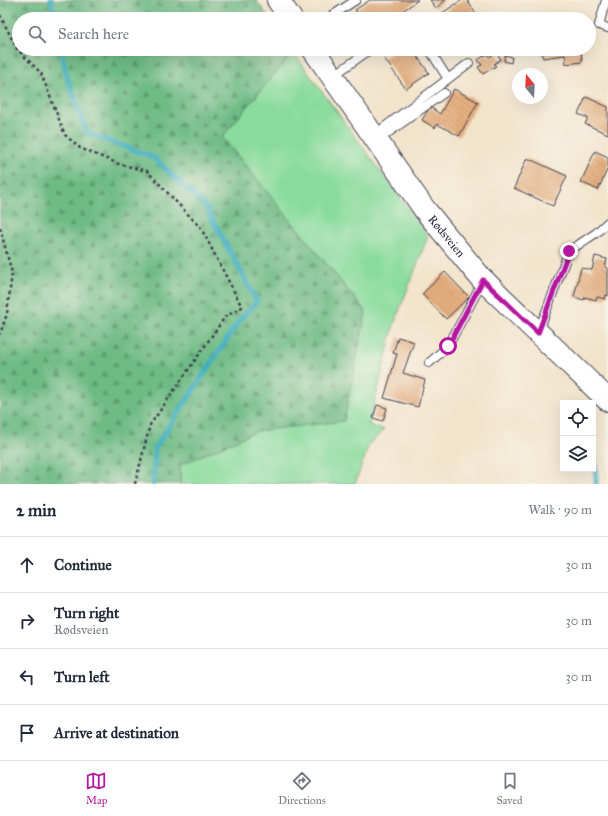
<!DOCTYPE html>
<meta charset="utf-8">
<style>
:root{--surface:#fff;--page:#f2f2f3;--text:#1f2937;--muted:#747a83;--line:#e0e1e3;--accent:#b5179e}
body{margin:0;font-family:"IM FELL Great Primer",serif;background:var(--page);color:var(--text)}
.controls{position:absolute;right:12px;bottom:12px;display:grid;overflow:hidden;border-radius:0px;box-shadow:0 4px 16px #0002}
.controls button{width:36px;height:36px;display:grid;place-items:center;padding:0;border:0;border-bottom:1px solid var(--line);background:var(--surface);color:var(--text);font:20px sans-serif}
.compass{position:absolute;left:512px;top:68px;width:36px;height:36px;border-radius:50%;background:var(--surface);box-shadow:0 4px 16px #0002;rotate:342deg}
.stop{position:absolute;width:12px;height:12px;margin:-9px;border:3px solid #b5179e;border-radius:50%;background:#fff}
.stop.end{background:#b5179e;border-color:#fff;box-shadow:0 1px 4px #0008}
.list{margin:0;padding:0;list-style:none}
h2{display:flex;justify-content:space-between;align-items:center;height:52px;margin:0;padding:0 16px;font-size:17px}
h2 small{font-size:13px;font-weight:400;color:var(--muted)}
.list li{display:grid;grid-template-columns:26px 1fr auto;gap:12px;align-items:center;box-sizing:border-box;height:56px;padding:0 16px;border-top:1px solid var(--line)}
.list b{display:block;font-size:15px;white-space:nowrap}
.list p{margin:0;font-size:13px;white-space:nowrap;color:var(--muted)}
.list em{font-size:13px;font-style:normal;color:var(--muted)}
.icon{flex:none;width:22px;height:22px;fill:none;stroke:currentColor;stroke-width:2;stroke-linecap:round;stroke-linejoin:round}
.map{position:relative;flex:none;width:608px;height:484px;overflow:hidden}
.search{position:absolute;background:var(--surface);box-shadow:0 4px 16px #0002;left:12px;right:12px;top:12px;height:44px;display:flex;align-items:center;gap:10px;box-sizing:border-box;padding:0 14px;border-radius:22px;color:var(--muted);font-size:15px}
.sheet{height:276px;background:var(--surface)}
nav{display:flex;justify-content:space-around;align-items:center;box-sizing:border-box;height:56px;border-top:1px solid var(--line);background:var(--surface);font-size:11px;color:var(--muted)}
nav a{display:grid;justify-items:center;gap:2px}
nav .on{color:var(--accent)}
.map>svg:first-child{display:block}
.green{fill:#88db9c;stroke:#557e6c}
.forest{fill:url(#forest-firs);stroke:#486e60}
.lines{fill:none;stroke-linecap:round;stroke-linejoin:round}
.stream{stroke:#41afbe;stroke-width:5.5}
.building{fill:url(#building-back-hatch)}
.lane-casing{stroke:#413f51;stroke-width:10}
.primary-casing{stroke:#413f51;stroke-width:24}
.path{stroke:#413f51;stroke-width:2.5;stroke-dasharray:3 3;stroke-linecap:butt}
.lane{stroke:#fff;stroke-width:8}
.primary{stroke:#fff;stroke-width:22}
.route{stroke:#b5179e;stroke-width:5}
.labels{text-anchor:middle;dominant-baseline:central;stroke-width:3;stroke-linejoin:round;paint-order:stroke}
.street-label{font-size:12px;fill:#22223b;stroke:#f7f3e8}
</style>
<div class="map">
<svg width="608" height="484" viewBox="0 0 608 484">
<defs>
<pattern id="forest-firs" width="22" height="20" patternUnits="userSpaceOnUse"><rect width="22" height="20" fill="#6ebb84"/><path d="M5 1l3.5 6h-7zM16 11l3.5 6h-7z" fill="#5a986d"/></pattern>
<pattern id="building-back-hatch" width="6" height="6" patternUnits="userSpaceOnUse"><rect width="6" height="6" fill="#e5af7e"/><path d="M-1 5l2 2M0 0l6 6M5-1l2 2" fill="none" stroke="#c4966e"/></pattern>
</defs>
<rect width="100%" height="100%" fill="#f7f3e8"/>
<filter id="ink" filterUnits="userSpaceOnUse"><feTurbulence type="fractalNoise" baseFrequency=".025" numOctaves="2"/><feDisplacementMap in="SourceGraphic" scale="8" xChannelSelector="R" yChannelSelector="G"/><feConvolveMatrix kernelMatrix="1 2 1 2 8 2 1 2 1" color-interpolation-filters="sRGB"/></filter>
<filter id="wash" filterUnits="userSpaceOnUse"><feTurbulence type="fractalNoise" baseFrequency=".012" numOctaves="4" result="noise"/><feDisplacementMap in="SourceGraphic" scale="16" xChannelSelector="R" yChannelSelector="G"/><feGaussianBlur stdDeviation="0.9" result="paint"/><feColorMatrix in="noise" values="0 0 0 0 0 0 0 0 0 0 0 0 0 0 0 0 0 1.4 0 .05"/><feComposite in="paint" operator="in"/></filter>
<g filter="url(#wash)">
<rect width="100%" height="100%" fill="#f2e4cb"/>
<path class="green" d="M 293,52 L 428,236 L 393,327 L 369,425 L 384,430 L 369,444 L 355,484 L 180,484 L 180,465 L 257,431 L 344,420 L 366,312 L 222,137 Z"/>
<path class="forest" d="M 0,0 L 256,0 L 270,19 L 19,19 L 19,49 L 291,49 L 293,52 L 222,137 L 366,312 L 344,421 L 257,431 L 180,465 L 180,484 L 0,484 Z"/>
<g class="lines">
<path class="stream" d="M 51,0 L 55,19
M 61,49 L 67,77 L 87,133 L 153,157 L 205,206 L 257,301 L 237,324 L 155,448 L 153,484
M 593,459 L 595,461 L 596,484"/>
</g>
<g id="blocks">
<path class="building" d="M 370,0 L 418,0 L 404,10 L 408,16 L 404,19 L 361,19 L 355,10 Z
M 430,0 L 446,0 L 436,8 Z
M 462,0 L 467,0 L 479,19 L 433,19 Z
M 398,49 L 412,49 L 429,73 L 406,89 L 384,58 Z
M 541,49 L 581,49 L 582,62 L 566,64 L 565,55 L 543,58 Z
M 496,53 L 501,59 L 494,64 L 496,66 L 483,74 L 478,67 L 482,65 L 478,60 L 487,54 L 489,57 Z
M 505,55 L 512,57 L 511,63 L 504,61 Z
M 454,89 L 478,102 L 459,136 L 437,124 L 435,128 L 422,120 L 430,107 L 440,114 Z
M 586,97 L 608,107 L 608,134 L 585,124 L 588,118 L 578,114 Z
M 595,151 L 608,157 L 608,168 L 598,190 L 581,182 Z
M 527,158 L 567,176 L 553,206 L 514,188 Z
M 595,256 L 607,259 L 605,267 L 608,268 L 608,296 L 606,295 L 605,299 L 597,297 L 596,300 L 585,297 L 584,300 L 574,297 L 581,268 L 592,270 Z
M 445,272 L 469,297 L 446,319 L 422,294 Z
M 398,337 L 414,342 L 403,373 L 425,380 L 418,407 L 384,398 L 397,354 L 393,353 Z
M 377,405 L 387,408 L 383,421 L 373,418 Z"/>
</g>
</g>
<g filter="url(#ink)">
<use href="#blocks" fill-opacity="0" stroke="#413f51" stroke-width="1"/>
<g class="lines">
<g class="lane-casing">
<path id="lane" d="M 606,0 L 599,25 L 608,28
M 327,19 L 356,0
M 417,19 L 420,17
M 431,52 L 448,79
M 333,76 L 371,49
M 374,135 L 469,63
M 378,140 L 444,93
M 539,330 L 569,251 L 596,233 L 608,222
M 429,363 L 448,346 L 483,281"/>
</g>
<g class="primary-casing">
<g id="primary">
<path d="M 278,0 L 291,19"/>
<path id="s1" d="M 313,49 L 425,210 L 481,278 L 608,400"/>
</g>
</g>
<path class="path" d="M 0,15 L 17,49 L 41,73 L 65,135 L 80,148 L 119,164 L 147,171 L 201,228 L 242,307 L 225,317 L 150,425 L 135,484
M 0,228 L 12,273 L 7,314 L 0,334"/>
<use href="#lane" class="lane"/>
<use href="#primary" class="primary"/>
</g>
</g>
<g class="lines" filter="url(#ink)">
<path class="route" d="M 448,346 L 483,280 L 538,333 L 569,251"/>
</g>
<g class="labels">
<g class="street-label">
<text stroke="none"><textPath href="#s1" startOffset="230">Rødsveien</textPath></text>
</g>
</g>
</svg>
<div class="controls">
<button><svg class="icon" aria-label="locate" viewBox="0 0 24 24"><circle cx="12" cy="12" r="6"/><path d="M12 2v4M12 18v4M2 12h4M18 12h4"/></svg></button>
<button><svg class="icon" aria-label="layers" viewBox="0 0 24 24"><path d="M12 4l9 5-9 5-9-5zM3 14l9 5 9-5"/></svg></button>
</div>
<svg class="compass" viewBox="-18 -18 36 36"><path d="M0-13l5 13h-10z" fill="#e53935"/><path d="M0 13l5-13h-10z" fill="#747a83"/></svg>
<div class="stop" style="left:448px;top:346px"></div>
<div class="stop end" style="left:569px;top:251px"></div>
<div class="search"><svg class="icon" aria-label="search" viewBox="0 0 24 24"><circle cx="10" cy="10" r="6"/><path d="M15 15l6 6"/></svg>Search here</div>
</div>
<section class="sheet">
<h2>2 min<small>Walk · 90 m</small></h2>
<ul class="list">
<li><svg class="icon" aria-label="ahead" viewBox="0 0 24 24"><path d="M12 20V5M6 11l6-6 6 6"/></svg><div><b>Continue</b></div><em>30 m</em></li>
<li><svg class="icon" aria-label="right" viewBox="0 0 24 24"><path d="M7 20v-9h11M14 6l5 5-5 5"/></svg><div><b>Turn right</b><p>Rødsveien</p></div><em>30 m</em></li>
<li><svg class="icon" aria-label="left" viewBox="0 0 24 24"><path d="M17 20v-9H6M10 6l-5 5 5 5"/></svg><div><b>Turn left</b></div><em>30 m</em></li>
<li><svg class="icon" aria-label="arrive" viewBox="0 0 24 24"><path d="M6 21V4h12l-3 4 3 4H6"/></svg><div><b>Arrive at destination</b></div></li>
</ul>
</section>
<nav>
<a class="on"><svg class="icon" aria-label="map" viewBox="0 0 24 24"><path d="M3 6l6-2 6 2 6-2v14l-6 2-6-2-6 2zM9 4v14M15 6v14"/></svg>Map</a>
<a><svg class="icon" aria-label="directions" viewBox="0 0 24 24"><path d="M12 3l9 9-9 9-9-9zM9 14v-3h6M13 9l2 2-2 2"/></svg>Directions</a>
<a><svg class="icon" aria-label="saved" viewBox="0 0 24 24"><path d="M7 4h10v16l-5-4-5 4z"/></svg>Saved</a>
</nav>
